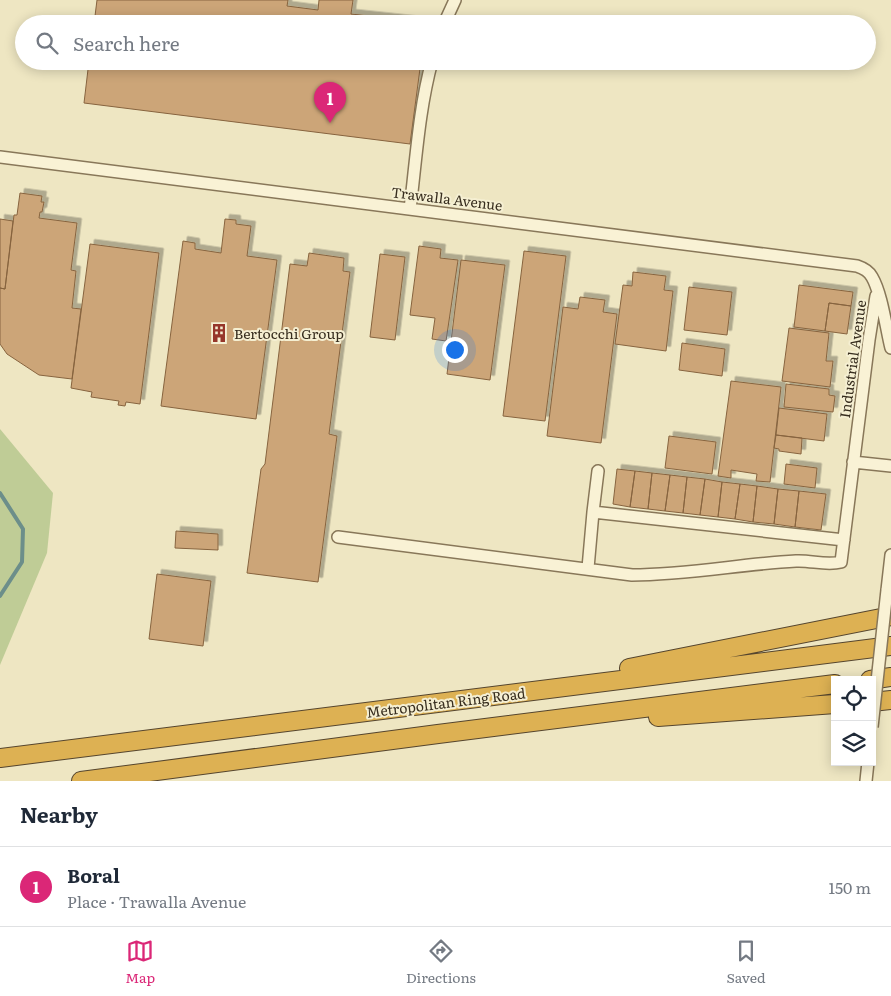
<!DOCTYPE html>
<meta charset="utf-8">
<style>
:root{--surface:#fff;--page:#f2f2f3;--text:#1f2937;--muted:#747a83;--line:#e0e1e3;--accent:#db2777}
body{margin:0;font-family:Literata,serif;background:var(--page);color:var(--text)}
.controls{position:absolute;right:15px;bottom:15px;display:grid;overflow:hidden;border-radius:0px;box-shadow:0 2px 12px #0003}
.controls button{width:45px;height:45px;display:grid;place-items:center;padding:0;border:0;border-bottom:1px solid var(--line);background:var(--surface);color:var(--text);font:25px sans-serif}
.you{position:absolute;left:454px;top:349px;width:18px;height:18px;margin:-12px;border:4px solid #fff;border-radius:50%;background:#1a73e8;box-shadow:0 0 0 8px #1a73e833}
.badge{display:grid;place-items:center;width:32px;height:32px;border-radius:50%;background:var(--accent);color:#fff;font-size:16px;font-weight:700}
.pin{position:absolute;translate:-50% -41px;filter:drop-shadow(0 1px 2px #0008)}
.pin::after{content:'';position:absolute;top:26px;width:18px;height:15px;background:inherit;clip-path:polygon(0 0,100% 0,50% 100%)}
.list{margin:0;padding:0;list-style:none}
h2{display:flex;justify-content:space-between;align-items:center;height:65px;margin:0;padding:0 20px;font-size:21px}
h2 small{font-size:16px;font-weight:400;color:var(--muted)}
.list li{display:grid;grid-template-columns:32px 1fr auto;gap:15px;align-items:center;box-sizing:border-box;height:80px;padding:0 20px;border-top:1px solid var(--line)}
.list b{display:block;font-size:19px;white-space:nowrap}
.list p{margin:0;font-size:16px;white-space:nowrap;color:var(--muted)}
.list em{font-size:16px;font-style:normal;color:var(--muted)}
.icon{flex:none;width:28px;height:28px;fill:none;stroke:currentColor;stroke-width:2;stroke-linecap:round;stroke-linejoin:round}
.map{position:relative;flex:none;width:891px;height:781px;overflow:hidden}
.search{position:absolute;background:var(--surface);box-shadow:0 2px 12px #0003;left:15px;right:15px;top:15px;height:55px;display:flex;align-items:center;gap:12px;box-sizing:border-box;padding:0 18px;border-radius:28px;color:var(--muted);font-size:19px}
.sheet{height:145px;background:var(--surface)}
nav{display:flex;justify-content:space-around;align-items:center;box-sizing:border-box;height:70px;border-top:1px solid var(--line);background:var(--surface);font-size:14px;color:var(--muted)}
nav a{display:grid;justify-items:center;gap:2px}
nav .on{color:var(--accent)}
.map>svg:first-child{display:block}
.grass{fill:#bfcc96}
.lines{fill:none;stroke-linecap:round;stroke-linejoin:round}
.stream{stroke:#6c8e8a;stroke-width:4}
.building{fill:#cca578;stroke:#87643f;filter:url(#shadow)}
.minor-casing{stroke:#887759;stroke-width:14}
.highway-casing{stroke:#55452e;stroke-width:20}
.minor{stroke:#f9f2d5;stroke-width:11}
.highway{stroke:#ddb153;stroke-width:18}
.minor-bridge-casing{stroke:#887759;stroke-width:14;stroke-linecap:butt}
.minor-bridge{stroke:#f9f2d5;stroke-width:11}
.labels{text-anchor:middle;dominant-baseline:central;stroke-width:4;stroke-linejoin:round;paint-order:stroke}
.street-label{font-size:14px;fill:#372d1e;stroke:#f5efd2}
.poi-label{font-size:14px;fill:#372d1e;stroke:#f5efd2;text-anchor:start}
</style>
<div class="map">
<svg width="891" height="781" viewBox="0 0 891 781">
<defs>
<filter id="shadow"><feDropShadow dx="4.5" dy="-4.5" stdDeviation="0" flood-color="#0004"/></filter>
</defs>
<rect width="100%" height="100%" fill="#eee6c2"/>
<path class="grass" d="M 0,429 L 53,493 L 47,553 L 0,665 Z"/>
<g class="lines">
<path class="stream" d="M 0,493 L 23,529 L 22,562 L 0,596"/>
</g>
<path class="building" d="M 97,0 L 288,0 L 287,6 L 318,10 L 319,0 L 353,0 L 351,14 L 425,22 L 425,24 L 94,24 Z
M 89,61 L 421,61 L 410,144 L 84,103 Z
M 20,193 L 42,196 L 41,202 L 44,202 L 42,212 L 40,212 L 39,218 L 77,223 L 71,270 L 76,271 L 72,308 L 81,309 L 72,379 L 39,375 L 7,354 L 0,344 L 0,288 L 5,289 L 14,215 L 17,215 Z
M 0,219 L 13,221 L 5,289 L 0,288 Z
M 225,219 L 236,220 L 236,224 L 251,226 L 247,256 L 277,260 L 256,419 L 161,406 L 183,241 L 195,243 L 195,249 L 221,253 Z
M 90,244 L 159,253 L 140,404 L 126,402 L 125,406 L 118,405 L 119,401 L 91,397 L 92,392 L 71,388 Z
M 419,246 L 441,249 L 440,258 L 458,260 L 446,341 L 432,339 L 435,318 L 410,315 Z
M 524,251 L 566,256 L 545,421 L 503,416 Z
M 309,253 L 344,258 L 343,271 L 350,272 L 329,434 L 337,436 L 318,582 L 247,573 L 261,469 L 265,464 L 290,264 L 307,266 Z
M 380,254 L 405,257 L 395,340 L 370,337 Z
M 461,260 L 505,265 L 490,380 L 447,374 Z
M 633,272 L 666,276 L 664,290 L 673,291 L 666,351 L 615,344 L 623,285 L 632,286 Z
M 799,285 L 853,292 L 851,306 L 829,303 L 825,331 L 794,327 Z
M 689,287 L 732,292 L 727,335 L 684,330 Z
M 580,297 L 605,300 L 603,312 L 617,314 L 601,443 L 547,436 L 563,307 L 578,309 Z
M 829,303 L 851,306 L 847,334 L 825,331 Z
M 789,328 L 829,333 L 826,361 L 833,361 L 830,387 L 782,381 Z
M 682,343 L 725,349 L 722,376 L 679,370 Z
M 731,381 L 781,387 L 770,482 L 756,481 L 757,474 L 731,470 L 731,478 L 718,476 Z
M 786,384 L 829,389 L 829,395 L 835,396 L 833,412 L 784,407 Z
M 779,408 L 827,414 L 824,441 L 776,435 Z
M 776,435 L 802,438 L 801,454 L 779,451 L 779,449 L 774,448 Z
M 669,436 L 716,442 L 712,474 L 665,468 Z
M 786,464 L 817,468 L 815,488 L 784,484 Z
M 617,469 L 635,471 L 630,507 L 613,504 Z
M 635,471 L 652,473 L 648,509 L 630,507 Z
M 652,473 L 670,475 L 665,511 L 648,509 Z
M 670,475 L 687,477 L 683,513 L 665,511 Z
M 687,477 L 705,479 L 700,515 L 683,513 Z
M 705,479 L 722,482 L 718,517 L 700,515 Z
M 722,482 L 740,484 L 735,519 L 718,517 Z
M 740,484 L 757,486 L 753,522 L 735,519 Z
M 757,486 L 778,489 L 774,524 L 753,522 Z
M 778,489 L 799,491 L 795,527 L 774,524 Z
M 799,491 L 826,494 L 821,530 L 795,527 Z
M 176,531 L 218,534 L 218,550 L 175,548 Z
M 157,574 L 211,581 L 203,646 L 149,639 Z"/>
<g class="lines">
<g class="minor-casing">
<path id="minor" d="M 444,24 L 455,0
M 0,157 L 857,266 C 863,268 869,271 872,277 C 882,294 886,328 891,348
M 410,209 C 416,160 419,109 432,61
M 853,462 L 891,466
M 593,512 L 598,471
M 338,537 L 632,575 C 687,575 741,564 796,561 C 811,560 826,566 841,562 L 869,340 L 876,296
M 588,568 L 593,512 L 844,540
M 887,590 L 891,555
M 866,781 L 868,762"/>
</g>
<g class="highway-casing">
<path id="highway" d="M 629,668 L 891,616
M 870,680 L 891,677
M 872,702 L 891,700
M 658,717 L 835,704
M 0,758 L 891,646
M 81,781 L 438,734 L 835,684"/>
</g>
<use href="#minor" class="minor"/>
<use href="#highway" class="highway"/>
<g class="minor-bridge-casing">
<path id="minor-bridge" d="M 872,727 L 887,590"/>
</g>
<use href="#minor-bridge" class="minor-bridge"/>
</g>
<defs>
<g id="building-bare" transform="scale(1.5)"><path d="M-4-6H4V6H1V3H-1V6H-4ZM-2.5-4.3h1.7v1.8h-1.7ZM.8-4.3h1.7v1.8H.8ZM-2.5-1h1.7V.8h-1.7ZM.8-1h1.7V.8H.8Z" fill="#96362a" stroke="#f5efd2" stroke-width="2.5" paint-order="stroke"/></g>
</defs>
<g fill-rule="evenodd">
<use href="#building-bare" x="219" y="333"/>
</g>
<g class="labels">
<g class="street-label">
<text transform="translate(447 198) rotate(7)">Trawalla Avenue</text>
<text transform="translate(852 359) rotate(-82)">Industrial Avenue</text>
<text transform="translate(446 702) rotate(-7)">Metropolitan Ring Road</text>
</g>
<g class="poi-label">
<text x="234" y="333">Bertocchi Group</text>
</g>
</g>
</svg>
<div class="controls">
<button><svg class="icon" aria-label="locate" viewBox="0 0 24 24"><circle cx="12" cy="12" r="6"/><path d="M12 2v4M12 18v4M2 12h4M18 12h4"/></svg></button>
<button><svg class="icon" aria-label="layers" viewBox="0 0 24 24"><path d="M12 4l9 5-9 5-9-5zM3 14l9 5 9-5"/></svg></button>
</div>
<div class="you"></div>
<div class="pin badge" style="left:330px;top:123px">1</div>
<div class="search"><svg class="icon" aria-label="search" viewBox="0 0 24 24"><circle cx="10" cy="10" r="6"/><path d="M15 15l6 6"/></svg>Search here</div>
</div>
<section class="sheet">
<h2>Nearby<small></small></h2>
<ul class="list">
<li><span class="badge">1</span><div><b>Boral</b><p>Place · Trawalla Avenue</p></div><em>150 m</em></li>
</ul>
</section>
<nav>
<a class="on"><svg class="icon" aria-label="map" viewBox="0 0 24 24"><path d="M3 6l6-2 6 2 6-2v14l-6 2-6-2-6 2zM9 4v14M15 6v14"/></svg>Map</a>
<a><svg class="icon" aria-label="directions" viewBox="0 0 24 24"><path d="M12 3l9 9-9 9-9-9zM9 14v-3h6M13 9l2 2-2 2"/></svg>Directions</a>
<a><svg class="icon" aria-label="saved" viewBox="0 0 24 24"><path d="M7 4h10v16l-5-4-5 4z"/></svg>Saved</a>
</nav>
